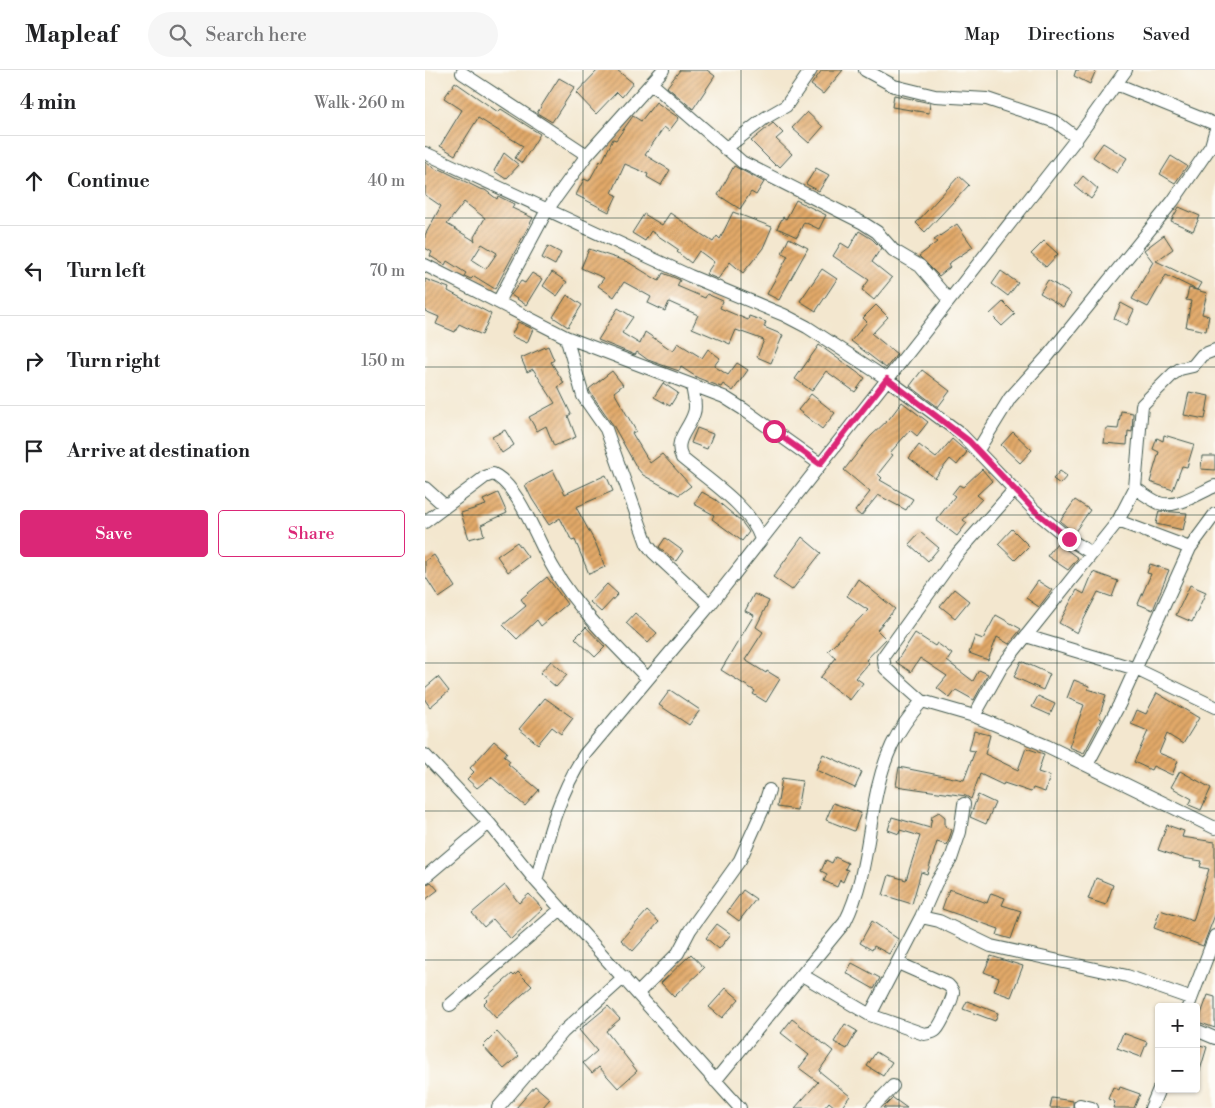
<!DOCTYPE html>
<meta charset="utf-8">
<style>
:root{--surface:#fff;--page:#f6f6f6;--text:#202124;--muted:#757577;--line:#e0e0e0;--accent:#db2777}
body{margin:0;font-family:"Libre Bodoni",serif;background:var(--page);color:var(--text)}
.controls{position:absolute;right:15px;bottom:15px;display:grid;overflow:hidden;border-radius:5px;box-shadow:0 1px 4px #0004}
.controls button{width:45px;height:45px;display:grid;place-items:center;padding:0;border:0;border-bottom:1px solid var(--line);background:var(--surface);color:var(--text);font:25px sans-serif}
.stop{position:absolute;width:15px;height:15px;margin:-11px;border:4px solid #db2777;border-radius:50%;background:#fff}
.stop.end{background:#db2777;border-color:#fff;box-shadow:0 1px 5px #0008}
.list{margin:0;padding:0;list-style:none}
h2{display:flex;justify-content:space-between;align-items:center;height:65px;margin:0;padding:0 20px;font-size:21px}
h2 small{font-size:16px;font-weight:400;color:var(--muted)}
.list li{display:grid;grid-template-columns:32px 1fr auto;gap:15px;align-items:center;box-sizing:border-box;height:90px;padding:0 20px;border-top:1px solid var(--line)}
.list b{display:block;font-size:19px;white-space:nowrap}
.list em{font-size:16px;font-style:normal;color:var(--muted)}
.actions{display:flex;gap:10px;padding:15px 20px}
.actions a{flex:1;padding:11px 0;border:1px solid var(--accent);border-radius:5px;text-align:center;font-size:18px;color:var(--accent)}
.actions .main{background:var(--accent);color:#fff}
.icon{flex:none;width:28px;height:28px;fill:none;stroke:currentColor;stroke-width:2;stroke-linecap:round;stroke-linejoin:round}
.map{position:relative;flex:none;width:790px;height:1038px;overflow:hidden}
header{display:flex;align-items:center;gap:30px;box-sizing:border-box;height:70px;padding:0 25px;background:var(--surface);border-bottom:1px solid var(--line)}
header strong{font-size:24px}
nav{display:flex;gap:28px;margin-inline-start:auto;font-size:18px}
.search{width:350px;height:45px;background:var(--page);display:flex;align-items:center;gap:12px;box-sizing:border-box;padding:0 18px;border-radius:28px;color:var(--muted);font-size:19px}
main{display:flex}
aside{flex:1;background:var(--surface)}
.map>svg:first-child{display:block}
.building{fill:url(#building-hatch);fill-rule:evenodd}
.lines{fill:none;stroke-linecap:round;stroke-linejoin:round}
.minor-casing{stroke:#3f564b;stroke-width:14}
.minor{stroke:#fff;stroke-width:12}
.route{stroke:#db2777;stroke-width:6}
.grid{fill:none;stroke:#1f3d34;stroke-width:1;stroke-opacity:0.55}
</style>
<header>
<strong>Mapleaf</strong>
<div class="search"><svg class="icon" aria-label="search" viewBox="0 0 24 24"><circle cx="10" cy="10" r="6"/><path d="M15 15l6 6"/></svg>Search here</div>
<nav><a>Map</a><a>Directions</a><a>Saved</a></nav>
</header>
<main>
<aside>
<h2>4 min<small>Walk · 260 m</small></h2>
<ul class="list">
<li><svg class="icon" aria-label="ahead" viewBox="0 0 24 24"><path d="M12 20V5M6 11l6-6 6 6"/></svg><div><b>Continue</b></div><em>40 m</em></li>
<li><svg class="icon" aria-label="left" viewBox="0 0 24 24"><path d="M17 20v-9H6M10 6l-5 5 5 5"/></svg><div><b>Turn left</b></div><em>70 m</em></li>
<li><svg class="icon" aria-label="right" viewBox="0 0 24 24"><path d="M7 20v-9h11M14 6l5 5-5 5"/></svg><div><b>Turn right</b></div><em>150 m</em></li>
<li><svg class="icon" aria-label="arrive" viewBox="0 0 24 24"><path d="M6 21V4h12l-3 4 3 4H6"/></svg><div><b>Arrive at destination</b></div></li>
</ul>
<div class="actions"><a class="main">Save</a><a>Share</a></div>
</aside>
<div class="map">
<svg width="790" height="1038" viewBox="0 0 790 1038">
<defs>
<pattern id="building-hatch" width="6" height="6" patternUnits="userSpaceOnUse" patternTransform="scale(1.25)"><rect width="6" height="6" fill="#e2a969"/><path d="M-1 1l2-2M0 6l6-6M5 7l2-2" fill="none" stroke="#b78b57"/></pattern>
</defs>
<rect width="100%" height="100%" fill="#fdfcf7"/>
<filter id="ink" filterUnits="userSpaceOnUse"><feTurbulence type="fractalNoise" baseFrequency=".02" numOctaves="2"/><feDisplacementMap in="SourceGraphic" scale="10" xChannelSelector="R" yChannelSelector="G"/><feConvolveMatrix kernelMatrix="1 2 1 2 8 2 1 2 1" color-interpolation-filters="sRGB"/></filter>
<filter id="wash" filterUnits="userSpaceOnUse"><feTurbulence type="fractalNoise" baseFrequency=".0096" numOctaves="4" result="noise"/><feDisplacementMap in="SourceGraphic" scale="20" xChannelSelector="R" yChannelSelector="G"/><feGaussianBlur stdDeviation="1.12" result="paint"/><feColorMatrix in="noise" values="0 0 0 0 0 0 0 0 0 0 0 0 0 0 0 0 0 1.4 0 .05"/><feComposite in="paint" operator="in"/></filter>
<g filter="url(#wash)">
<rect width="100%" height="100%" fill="#f3e7cf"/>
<g id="blocks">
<path class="building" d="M 173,0 L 192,0 L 208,13 L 197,27 L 192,22 L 171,44 L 151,23 Z
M 255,0 L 282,0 L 290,6 L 268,39 L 242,17 Z
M 397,0 L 418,0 L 398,24 L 386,15 Z
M 651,0 L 671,0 L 665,14 L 649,6 Z
M 134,8 L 150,17 L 127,52 L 112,43 Z
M 30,12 L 73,42 L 76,39 L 115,64 L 97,93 L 90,88 L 98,76 L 53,48 L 30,85 L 15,76 L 37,40 L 19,28 Z
M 469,25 L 505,33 L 504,43 L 467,37 Z
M 231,32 L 254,48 L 244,61 L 239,57 L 220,85 L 245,100 L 236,115 L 222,107 L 223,104 L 200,94 L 187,123 L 192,125 L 184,142 L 151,125 L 159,109 L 164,111 L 175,91 L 177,92 L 188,69 L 191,70 L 208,46 L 216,51 Z
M 382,42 L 398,57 L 384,73 L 367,58 Z
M 348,53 L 358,63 L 351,69 L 367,84 L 355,97 L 352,94 L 351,96 L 326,71 Z
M 678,73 L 702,88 L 692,103 L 668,87 Z
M 79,83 L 94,95 L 81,109 L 69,101 Z
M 746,86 L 762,96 L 750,113 L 735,104 Z
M 0,92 L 14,101 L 15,99 L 55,119 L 60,120 L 72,129 L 73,126 L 89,134 L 87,138 L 108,148 L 70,219 L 49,206 L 46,209 L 39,206 L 41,203 L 22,191 L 20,195 L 5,186 L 7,182 L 0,178 L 0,165 L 16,136 L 0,125 ZM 39,132 L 60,148 L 49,167 L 50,171 L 22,154 ZM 57,174 L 72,183 L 61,199 L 47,190 Z
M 309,96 L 339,112 L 331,125 L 326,122 L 315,139 L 293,125 Z
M 391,98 L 404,105 L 394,121 L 381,114 Z
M 534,106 L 544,115 L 500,162 L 491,153 Z
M 658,106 L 673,119 L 666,129 L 650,116 Z
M 371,130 L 401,145 L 394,159 L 379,152 L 372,167 L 352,158 L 358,147 L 361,149 Z
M 754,137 L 775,146 L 768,161 L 746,151 Z
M 308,142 L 347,157 L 338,178 L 318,203 L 305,192 L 293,209 L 281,204 L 289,192 L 274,181 L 266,193 L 252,182 L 254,180 L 226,161 L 220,171 L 207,163 L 219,144 L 237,155 L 245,143 L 288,172 L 292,166 L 295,169 Z
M 532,154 L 548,177 L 523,194 L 525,197 L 514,206 L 494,186 L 512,172 L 509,170 Z
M 434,161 L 447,169 L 456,178 L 447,192 L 467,208 L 449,230 L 437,220 L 444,210 L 408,186 L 416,173 L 424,178 Z
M 739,165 L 748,179 L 731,191 L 776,213 L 772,220 L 741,205 L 723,237 L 707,229 L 728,192 L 719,180 Z
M 364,168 L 383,178 L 354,230 L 342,224 L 363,186 L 357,183 Z
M 619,171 L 633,184 L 621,197 L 606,184 Z
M 123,176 L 136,183 L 130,195 L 117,188 Z
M 164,179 L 203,192 L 234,211 L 238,203 L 255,210 L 252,216 L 280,228 L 282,224 L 298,231 L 295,238 L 323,250 L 324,246 L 341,252 L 339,257 L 358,265 L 346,293 L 332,287 L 339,270 L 311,260 L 305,274 L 267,258 L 273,245 L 244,232 L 240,241 L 223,233 L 226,227 L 199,212 L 189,227 L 173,216 L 179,208 L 156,198 Z
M 397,199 L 412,209 L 391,241 L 375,231 Z
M 576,201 L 593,213 L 583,226 L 567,214 Z
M 127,202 L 142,212 L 132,226 L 118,216 Z
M 107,203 L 117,209 L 101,235 L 86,225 L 96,211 L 100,213 Z
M 0,209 L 24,218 L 23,221 L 66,244 L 57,265 L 34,254 L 30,262 L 11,254 L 14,247 L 0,241 Z
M 623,210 L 646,224 L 638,237 L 615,223 Z
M 764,218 L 782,223 L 777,244 L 784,246 L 781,261 L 761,257 L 766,231 L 761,230 Z
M 142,225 L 157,235 L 143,257 L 128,247 Z
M 578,232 L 590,244 L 577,256 L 565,244 Z
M 696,233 L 709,240 L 702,255 L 689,249 Z
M 451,235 L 463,247 L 447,264 L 472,284 L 461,298 L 426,271 L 442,252 L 438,248 Z
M 193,238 L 208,247 L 197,263 L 215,274 L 220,262 L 248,281 L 253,273 L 277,288 L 283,279 L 295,288 L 289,296 L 303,305 L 312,293 L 323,300 L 308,321 L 298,314 L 296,317 L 273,308 L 256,297 L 254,301 L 223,290 L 212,282 L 210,285 L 173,270 Z
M 93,252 L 108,259 L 102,273 L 86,266 Z
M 394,275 L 440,308 L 430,322 L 401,301 L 387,321 L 370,309 Z
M 123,276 L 129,290 L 126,292 L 139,313 L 133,317 L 146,344 L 143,346 L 151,367 L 129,376 L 121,356 L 112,361 L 104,347 L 130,333 L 108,299 L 102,302 L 96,288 Z
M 497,300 L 525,321 L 513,337 L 485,316 Z
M 187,301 L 198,315 L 189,322 L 211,361 L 207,363 L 225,393 L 237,384 L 266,416 L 254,425 L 218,405 L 212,398 L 188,355 L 165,322 L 164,319 Z
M 238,313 L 253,323 L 245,336 L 229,327 Z
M 764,322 L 784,326 L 780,349 L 759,345 Z
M 386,324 L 410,343 L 397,359 L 373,340 Z
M 477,332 L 503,352 L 492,366 L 485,360 L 465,383 L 468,385 L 453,404 L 457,408 L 455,410 L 488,429 L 481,440 L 453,425 L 436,446 L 430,441 L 445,422 L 419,400 L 445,367 L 464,349 Z
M 696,341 L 708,343 L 707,362 L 703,361 L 702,375 L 679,373 L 681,358 L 693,359 Z
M 272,358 L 288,364 L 282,379 L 266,373 Z
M 80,360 L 89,375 L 77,383 L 67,367 Z
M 588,362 L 607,380 L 595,393 L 576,375 Z
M 739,365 L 769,374 L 762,397 L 757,396 L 748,420 L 725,412 L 734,382 L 728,379 L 732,368 L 738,371 Z
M 527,369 L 542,382 L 532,395 L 525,389 L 510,408 L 484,388 L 494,375 L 511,388 Z
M 777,386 L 790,386 L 790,400 L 776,399 Z
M 557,399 L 567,411 L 552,425 L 557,429 L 538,450 L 542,453 L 532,466 L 511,450 L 530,426 L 527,424 L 534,415 L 538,417 Z
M 128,400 L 140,424 L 181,405 L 188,421 L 151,437 L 171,474 L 180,497 L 164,504 L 150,470 L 147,471 L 135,448 L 124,455 L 107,429 L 100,415 Z
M 635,401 L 642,406 L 635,414 L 628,409 Z
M 277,422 L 291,430 L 316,451 L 324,462 L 317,471 L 287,449 L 289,445 L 269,434 Z
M 73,423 L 82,443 L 56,455 L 59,465 L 44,469 L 36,443 L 61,435 L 58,430 Z
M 650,430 L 665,440 L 649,463 L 635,451 Z
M 734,441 L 762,443 L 758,460 L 731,454 Z
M 587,459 L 604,476 L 590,490 L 573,474 Z
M 495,462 L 514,478 L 503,491 L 484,474 Z
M 377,467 L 396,483 L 367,520 L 348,507 Z
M 240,468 L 258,481 L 251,491 L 234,477 Z
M 92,472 L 103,487 L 83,502 L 72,486 Z
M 632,473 L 653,488 L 643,500 L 622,486 Z
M 9,485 L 30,517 L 14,528 L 0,506 L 0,491 Z
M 725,494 L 744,500 L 728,540 L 713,534 L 726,504 L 722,503 Z
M 668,502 L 693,511 L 687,527 L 673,522 L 652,563 L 634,553 L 652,520 L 659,524 Z
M 122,507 L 142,534 L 116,556 L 112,550 L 92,569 L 78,555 L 101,536 L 96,529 Z
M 433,509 L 470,539 L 452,560 L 461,569 L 441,590 L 444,593 L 431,608 L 438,613 L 425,630 L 395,608 L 411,588 L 403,581 L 443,540 L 422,526 Z
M 613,511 L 627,520 L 614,537 L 601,528 Z
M 182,514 L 193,524 L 176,542 L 165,532 Z
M 765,515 L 781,522 L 767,552 L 751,545 Z
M 529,519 L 544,531 L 530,548 L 515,536 Z
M 329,524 L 344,531 L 331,557 L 338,562 L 320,590 L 341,603 L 342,601 L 355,609 L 341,632 L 328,624 L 330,621 L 296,600 L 329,545 L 320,541 Z
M 210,543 L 232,563 L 223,573 L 201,553 Z
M 571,545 L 596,559 L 584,574 L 572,567 L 563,590 L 544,583 L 550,566 L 558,569 Z
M 161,557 L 180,577 L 170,587 L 150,568 Z
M 490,563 L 510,576 L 512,573 L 527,584 L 522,591 L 548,611 L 554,600 L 563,604 L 549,630 L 531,620 L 525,628 L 512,618 L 522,606 L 495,588 L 486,602 L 471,592 Z
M 126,591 L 142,605 L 131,617 L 115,603 Z
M 596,591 L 625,604 L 618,620 L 589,607 Z
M 13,607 L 24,621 L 5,637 L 0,630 L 0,618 Z
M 649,610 L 664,616 L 663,619 L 681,625 L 674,648 L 677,649 L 659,683 L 644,677 L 659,635 L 642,628 Z
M 245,620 L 275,640 L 264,655 L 234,635 Z
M 732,623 L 774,648 L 758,674 L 742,664 L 734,683 L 753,691 L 747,705 L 728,696 L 726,700 L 709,692 L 723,661 L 706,654 L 712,640 L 721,644 Z
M 613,626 L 630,634 L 625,645 L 607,637 Z
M 120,628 L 148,648 L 136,664 L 127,657 L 113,674 L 94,659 Z
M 549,661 L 565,665 L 560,684 L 593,700 L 601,678 L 619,684 L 613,702 L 625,706 L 620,722 L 608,718 L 606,722 L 579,713 L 578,715 L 555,704 L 546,729 L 541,726 L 471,716 L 474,697 L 539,710 L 550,681 L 544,680 Z
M 69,671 L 82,682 L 79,686 L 85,691 L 83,694 L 114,720 L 100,736 L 66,707 L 52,718 L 42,709 L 49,702 L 45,698 Z
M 398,684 L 437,702 L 430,718 L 391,700 Z
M 755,701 L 786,718 L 776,740 L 764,735 L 767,729 L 746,717 Z
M 357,708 L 377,711 L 372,740 L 352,737 Z
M 553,725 L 570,733 L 561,754 L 545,747 Z
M 408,733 L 436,743 L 429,761 L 401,750 Z
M 514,742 L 520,747 L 520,756 L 527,760 L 522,775 L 512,772 L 502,804 L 496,802 L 487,834 L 458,825 L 464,805 L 481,810 L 495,766 L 475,760 L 474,764 L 463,760 L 467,747 L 505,758 L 507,746 Z
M 742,755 L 759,761 L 757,767 L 790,772 L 790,845 L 778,876 L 729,858 L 735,840 L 768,851 L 784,799 L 775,797 L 777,791 L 757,788 L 733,780 Z
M 410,787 L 423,793 L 420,799 L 423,800 L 418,812 L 415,810 L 412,817 L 399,811 L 402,804 L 396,801 L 401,790 L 407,793 Z
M 671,808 L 688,815 L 681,835 L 663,829 Z
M 6,812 L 13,820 L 0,830 L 0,815 Z
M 80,815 L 94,833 L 104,824 L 118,839 L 86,869 L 68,849 L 59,857 L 47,843 Z
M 524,819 L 562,833 L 566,823 L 580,828 L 577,835 L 596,841 L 586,869 L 572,865 L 574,859 L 517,839 Z
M 318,820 L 331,829 L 314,851 L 302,842 Z
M 222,841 L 234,852 L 208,881 L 196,870 Z
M 447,851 L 473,869 L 464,884 L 449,876 L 447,880 L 435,873 Z
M 292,854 L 306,864 L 294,879 L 281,868 Z
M 266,884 L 279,898 L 249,927 L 236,913 Z
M 566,886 L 598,896 L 586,927 L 569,921 L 574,908 L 559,902 Z
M 427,893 L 455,908 L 449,919 L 421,903 Z
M 93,902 L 107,916 L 71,948 L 58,934 L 62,930 L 60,928 L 87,904 L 89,906 Z
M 301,918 L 314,929 L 297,948 L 284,937 Z
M 783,925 L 790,927 L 790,958 L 773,952 Z
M 542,931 L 573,943 L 570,951 L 538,939 Z
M 183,936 L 195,949 L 181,961 L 212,1001 L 193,1018 L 174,997 L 167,1003 L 158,993 L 172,981 L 154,960 Z
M 367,949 L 408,981 L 394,1001 L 425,1026 L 416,1038 L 411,1038 L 404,1032 L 399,1038 L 370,1038 L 393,1012 L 374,998 L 384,985 L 356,963 Z
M 420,954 L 432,961 L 422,979 L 409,972 Z
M 72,962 L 94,986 L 79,999 L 58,976 Z
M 698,963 L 722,972 L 716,987 L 692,978 Z
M 771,974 L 782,977 L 773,1007 L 771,1007 Z
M 451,982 L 467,992 L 458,1006 L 442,996 Z
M 110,1016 L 125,1029 L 117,1038 L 91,1038 Z
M 688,1017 L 694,1020 L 695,1017 L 715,1024 L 709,1038 L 688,1038 L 690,1032 L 683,1029 Z
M 468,1028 L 482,1038 L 458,1038 Z
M 627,1028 L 648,1031 L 648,1038 L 625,1038 Z"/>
</g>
</g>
<g filter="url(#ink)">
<use href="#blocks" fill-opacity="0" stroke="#3f564b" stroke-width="1"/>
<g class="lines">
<g class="minor-casing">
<path id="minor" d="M 440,0 L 469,16 L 510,26 L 562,29 L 631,52 L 652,68
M 37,3 L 162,85
M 226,13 L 317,92 L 438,153 L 452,162 L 468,180 L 495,196 L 523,229
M 691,14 L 790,54
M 300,79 L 340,48 L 361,36 L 386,0
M 0,83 L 265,206 L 359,245 L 382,257 L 462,309 L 535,363 L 610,441 L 644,469 L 666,483
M 0,195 L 141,267 L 299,327 L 318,339 L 395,394
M 73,232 L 122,140 L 162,85 L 238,0
M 141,267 L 158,326 L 181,359 L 222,474 L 228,482 L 285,535
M 267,315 C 268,324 272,335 269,343 C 264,360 248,370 257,388 C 283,410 325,436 336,469
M 553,380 L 585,328 L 622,287 L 748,131 L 786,76 L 790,62
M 0,418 L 20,436
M 710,418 C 717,423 725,429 734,433 C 751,439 774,423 790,416
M 589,420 L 533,483 L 458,587 L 460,598 L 497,631 L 549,646 L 622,676 L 790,758
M 693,451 L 765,478
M 0,452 L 60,407 L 68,404 C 94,415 114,475 129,499 C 153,540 190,575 223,609
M 601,566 L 711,599 L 790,637
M 549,646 L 577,596 L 693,451 L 710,418 L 717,335 L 748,304 L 755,299 L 768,296 L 777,285 L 790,280
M 0,685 L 64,753 L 111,811 L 315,1038
M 662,695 L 694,635 L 765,478 L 790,444
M 0,807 L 64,753
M 111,811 C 123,766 134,723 160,684 L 285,535 L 652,68 L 701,0
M 496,847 L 514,851 L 566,876 L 702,906 L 765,928
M 377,905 L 445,945 L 499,964 C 504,963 508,963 511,960 C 516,955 529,927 528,922 C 527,919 525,917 523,915 L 473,893
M 213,923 L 253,883 L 265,860 L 315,790 L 338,739 L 344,720
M 25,935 L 136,839
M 763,937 L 790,866
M 445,945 L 496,847 L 511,813 L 526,789 L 535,762 L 539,734
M 771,960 L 790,968
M 290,1011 L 420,852 C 448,797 441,730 467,675 C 475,658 485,645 497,631
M 655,1035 L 667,1038
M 73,1038 L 138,962 L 199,907
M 447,1038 L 468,1016
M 726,1038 L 734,1019"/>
</g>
<use href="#minor" class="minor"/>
</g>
</g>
<g class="lines" filter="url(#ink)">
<path class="route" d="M 349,361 L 395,394 L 462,309 L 544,371 L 610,441 L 644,469"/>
</g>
<path class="grid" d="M 158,0 L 158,1038M 316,0 L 316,1038M 474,0 L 474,1038M 632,0 L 632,1038M 0,148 L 790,148M 0,297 L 790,297M 0,445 L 790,445M 0,593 L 790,593M 0,741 L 790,741M 0,890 L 790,890"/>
</svg>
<div class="controls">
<button>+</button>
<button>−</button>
</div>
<div class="stop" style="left:349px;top:361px"></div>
<div class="stop end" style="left:644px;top:469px"></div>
</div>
</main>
